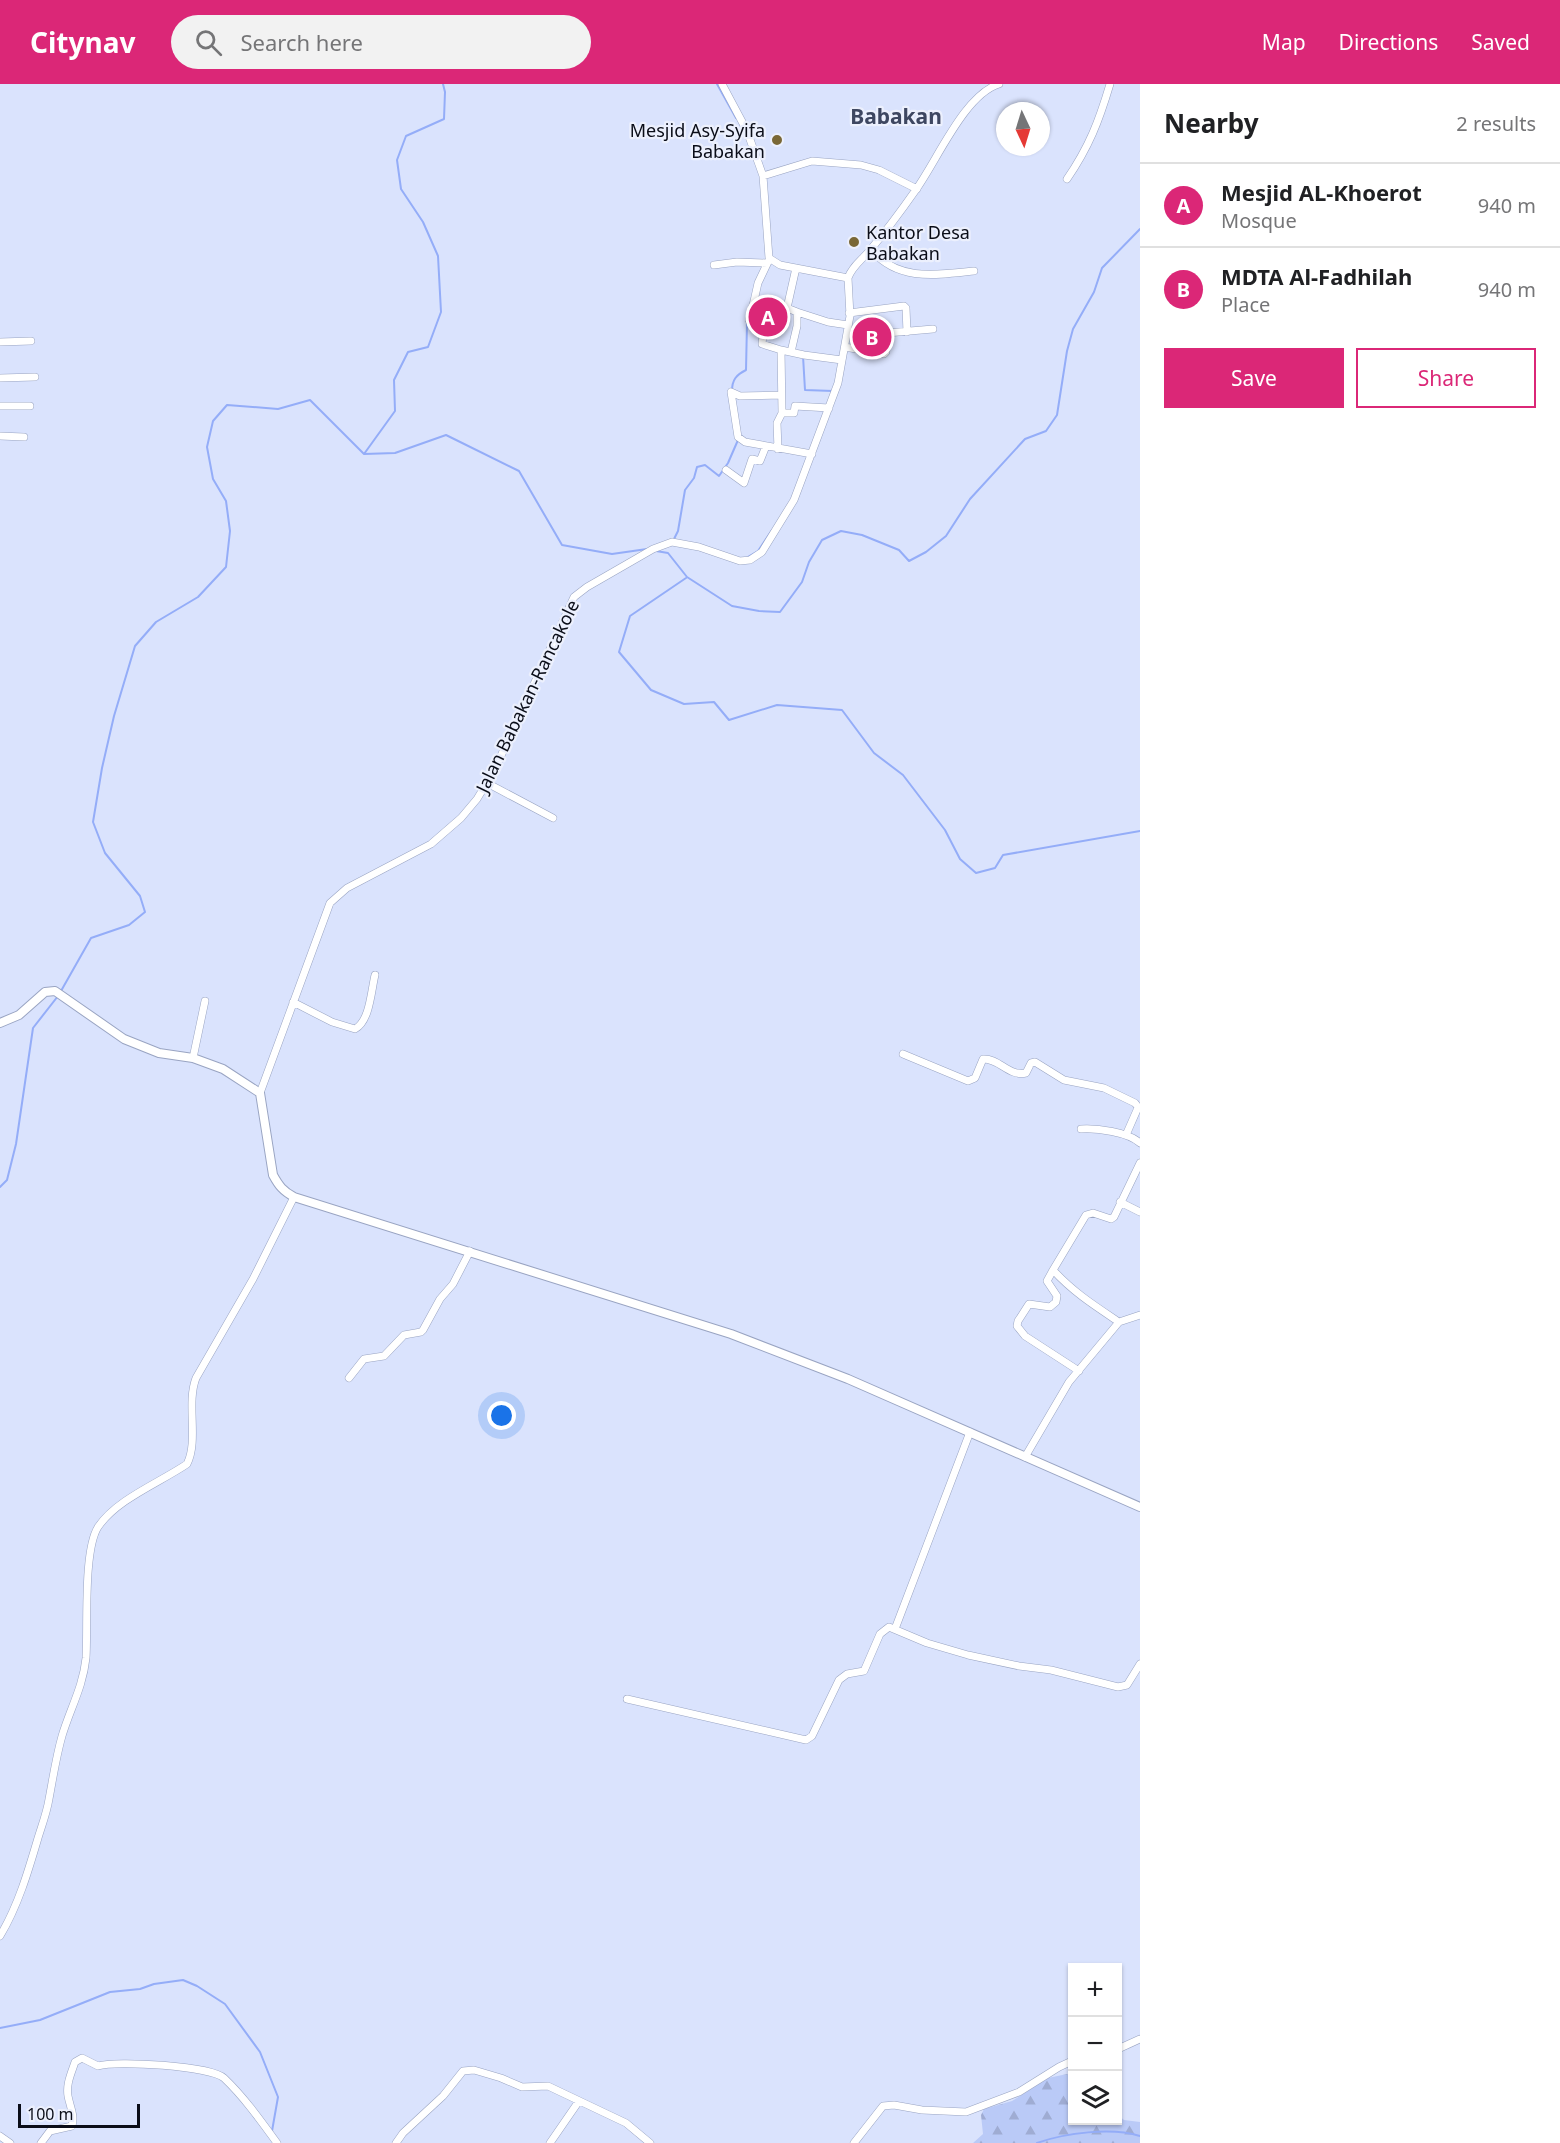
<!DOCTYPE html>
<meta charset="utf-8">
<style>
:root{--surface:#fff;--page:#f2f2f2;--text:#202124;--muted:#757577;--line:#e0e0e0;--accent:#db2777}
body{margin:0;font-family:"Noto Sans",sans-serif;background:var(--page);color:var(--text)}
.controls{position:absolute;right:18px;bottom:18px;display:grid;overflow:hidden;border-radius:0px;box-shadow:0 2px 4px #0004}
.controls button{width:54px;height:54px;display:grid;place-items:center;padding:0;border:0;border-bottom:2px solid var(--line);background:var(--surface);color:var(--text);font:30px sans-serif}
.compass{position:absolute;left:996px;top:18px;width:54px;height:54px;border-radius:50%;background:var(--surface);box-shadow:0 2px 4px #0004;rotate:176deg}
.scale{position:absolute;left:18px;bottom:15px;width:122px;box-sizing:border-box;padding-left:6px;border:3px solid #0a0d18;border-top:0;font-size:16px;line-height:21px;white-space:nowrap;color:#0a0d18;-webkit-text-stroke:4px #ecf0fd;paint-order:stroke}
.you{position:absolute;left:502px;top:1332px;width:21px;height:21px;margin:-15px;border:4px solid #fff;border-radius:50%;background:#1a73e8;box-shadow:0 0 0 9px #1a73e833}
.badge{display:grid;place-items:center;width:39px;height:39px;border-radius:50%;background:var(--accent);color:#fff;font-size:20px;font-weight:700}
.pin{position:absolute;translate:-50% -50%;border:3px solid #fff;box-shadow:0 2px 6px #0006}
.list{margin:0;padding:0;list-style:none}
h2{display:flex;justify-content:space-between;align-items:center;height:78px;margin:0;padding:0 24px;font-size:26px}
h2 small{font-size:20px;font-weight:400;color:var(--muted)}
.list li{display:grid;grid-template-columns:39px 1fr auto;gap:18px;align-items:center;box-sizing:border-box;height:84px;padding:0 24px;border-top:2px solid var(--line)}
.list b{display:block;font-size:22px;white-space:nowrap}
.list p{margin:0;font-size:20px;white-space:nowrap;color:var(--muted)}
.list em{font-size:20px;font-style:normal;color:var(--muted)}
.actions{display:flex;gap:12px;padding:18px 24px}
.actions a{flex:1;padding:14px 0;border:2px solid var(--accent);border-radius:0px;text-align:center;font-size:21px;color:var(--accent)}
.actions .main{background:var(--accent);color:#fff}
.icon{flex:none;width:33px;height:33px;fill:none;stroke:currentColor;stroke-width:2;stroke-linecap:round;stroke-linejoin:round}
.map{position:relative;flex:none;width:1140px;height:2059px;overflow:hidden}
header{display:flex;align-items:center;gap:36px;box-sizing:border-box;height:84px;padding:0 30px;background:var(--accent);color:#fff}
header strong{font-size:28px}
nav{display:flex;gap:33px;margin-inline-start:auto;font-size:21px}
.search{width:420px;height:54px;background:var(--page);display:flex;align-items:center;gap:15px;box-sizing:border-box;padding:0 21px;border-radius:33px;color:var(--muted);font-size:22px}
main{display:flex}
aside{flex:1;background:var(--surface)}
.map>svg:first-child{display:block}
.forest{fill:url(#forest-firs)}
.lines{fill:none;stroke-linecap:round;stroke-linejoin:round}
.stream{stroke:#94adf8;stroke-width:2}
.minor-casing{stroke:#99a4c2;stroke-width:8}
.tertiary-casing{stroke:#99a4c2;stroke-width:10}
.minor{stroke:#fff;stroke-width:7}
.tertiary{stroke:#fff;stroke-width:8}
.poi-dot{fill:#796736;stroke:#ecf0fd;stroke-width:2}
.labels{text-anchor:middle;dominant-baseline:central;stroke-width:4.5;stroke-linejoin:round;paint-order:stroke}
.poi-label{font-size:18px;fill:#0a0d18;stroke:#ecf0fd;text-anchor:end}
.street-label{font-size:18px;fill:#0a0d18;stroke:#ecf0fd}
.quarter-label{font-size:21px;font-weight:bold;fill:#3e4761;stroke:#ecf0fd}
</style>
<header>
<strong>Citynav</strong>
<div class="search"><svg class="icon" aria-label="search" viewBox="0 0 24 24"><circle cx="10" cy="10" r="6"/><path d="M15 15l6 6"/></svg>Search here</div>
<nav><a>Map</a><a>Directions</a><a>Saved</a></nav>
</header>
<main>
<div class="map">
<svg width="1140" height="2059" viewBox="0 0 1140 2059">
<defs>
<pattern id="forest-firs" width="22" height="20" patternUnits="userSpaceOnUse" patternTransform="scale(1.5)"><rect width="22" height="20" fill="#bacaf7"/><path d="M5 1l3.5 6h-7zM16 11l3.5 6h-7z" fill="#9facd3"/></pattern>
</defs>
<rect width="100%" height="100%" fill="#dae3fd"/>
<path class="forest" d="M 1067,1990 L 1072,1994 L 1072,2036 L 1118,2036 L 1118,2031 L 1124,2036 L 1140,2038 L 1140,2059 L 973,2059 L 983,2050 L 981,2031 L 984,2025 L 1012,2017 L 1048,1994 Z"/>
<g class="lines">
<path class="stream" d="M 717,0 L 736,34
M 803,272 L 805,306 L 833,307
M 732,307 C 732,296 736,291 746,286 L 747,239
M 364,370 L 395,327 L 394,296 L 408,268 L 428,263 L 441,228 L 438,172 L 423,138 L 401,105 L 397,76 L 406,52 L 444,35 L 445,8 L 443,0
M 674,455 L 678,447 L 685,406 L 694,394 L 697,383 L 705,381 L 719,392 L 728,379 L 738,356
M 656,467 L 668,469 L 687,493 L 732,522 L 759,527 L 780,528 L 802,498 L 809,478 L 822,456 L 841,447 L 862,451 L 899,466 L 909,477 L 926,468 L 946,452 L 970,415 L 1025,355 L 1046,347 L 1057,331 L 1067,267 L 1073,245 L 1094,208 L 1102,184 L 1140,145
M 746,474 L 758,467 L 772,446
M 686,494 L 630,532 L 619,568 L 651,606 L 684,620 L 714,618 L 729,636 L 777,621 L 842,626 L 874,669 L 903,691 L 945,746 L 960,775 L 976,789 L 995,784 L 1003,771 L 1140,747
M 61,907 L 91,854 L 129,841 L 145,828 L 140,812 L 105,769 L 93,738 L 102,684 L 114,632 L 135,562 L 156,538 L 198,513 L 226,483 L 230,447 L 226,417 L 213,395 L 207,363 L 213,337 L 227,321 L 278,325 L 310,316 L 364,370 L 395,369 L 446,351 L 519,387 L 562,461 L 612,470 L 647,465
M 0,1103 L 7,1096 L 16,1060 L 33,944 L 58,912
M 0,1944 L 40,1936 L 110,1908 L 140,1905 L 154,1900 L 183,1896 L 197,1902 L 225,1920 L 260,1968 L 278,2013 L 272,2047
M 1037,2059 C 1065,2049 1111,2043 1140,2052"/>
<g class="minor-casing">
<path id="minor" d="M 722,0 L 747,47 L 763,92 L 769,174 L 780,181 L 848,194
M 763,92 L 812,77 L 861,81 L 879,86 L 917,105
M 1067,95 C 1089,63 1099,37 1110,0
M 871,165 C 897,198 937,191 974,187
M 714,181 L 737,178 L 767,179
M 754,217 L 758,199 L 768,178
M 787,224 L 796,184
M 797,228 L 828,238 L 848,241
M 849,229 L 904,222 L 906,224 L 907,248
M 0,258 L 31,257
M 845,263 L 884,270 L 886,268 L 887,249 L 933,245
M 781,266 L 762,260 L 764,242 L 750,238 L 749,236 L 754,217 L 787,224 L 797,228 L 797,242 L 791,268
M 0,294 L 35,293
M 781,311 L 740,312 L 731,308 L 738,353 L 745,358 L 812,370
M 0,322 L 30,322
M 782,329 L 781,266 L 804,271 L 842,276
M 0,352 L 24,353
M 778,365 L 777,339 L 782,329 L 794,329 L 795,322 L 829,324
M 726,386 L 744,399 L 752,375 L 760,377 L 766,362
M 487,699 L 553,734
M 293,918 L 332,938 L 355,945 C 370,937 371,907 375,891
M 903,970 L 968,997 L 975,994 L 983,975 C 999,974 1009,993 1026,989 L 1031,979 L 1035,978 L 1064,996 L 1104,1004 L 1135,1019 L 1138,1023 L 1137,1026 L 1126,1051
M 193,974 L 205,917
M 260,1009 L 330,819 L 347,804 L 431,760 L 461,734 L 477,715 L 494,687 L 574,513 L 587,503 L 653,465 L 672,458 L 699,463 L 740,477 L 750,476 L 762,468 L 794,416 L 838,299 L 850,232 L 848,194 C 852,182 863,175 871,165 C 886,147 901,127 915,107 C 937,77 964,11 999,0
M 1081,1045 C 1097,1044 1128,1048 1140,1059
M 1120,1118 L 1140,1128
M 1053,1186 L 1047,1197 L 1057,1212 L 1056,1218 L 1050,1223 L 1029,1220 L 1018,1237 L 1017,1242 L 1025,1252 L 1079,1287
M 1119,1238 L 1140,1231
M 349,1294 L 364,1275 L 384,1272 L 404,1251 L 421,1248 L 423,1246 L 440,1215 L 453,1200 L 470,1167
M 1025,1373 L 1069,1298 L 1119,1238 C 1095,1222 1073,1208 1053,1186 L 1086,1131 L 1093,1129 L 1111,1135 L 1114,1133 L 1140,1079
M 895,1545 L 970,1348
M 627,1615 L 806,1656 L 812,1652 L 839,1596 L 847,1590 L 864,1587 L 880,1550 L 889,1543 L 927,1559 L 968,1571 L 1019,1582 L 1051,1586 L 1118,1603 L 1127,1601 L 1140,1580
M 0,1852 C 18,1822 28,1788 38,1754 C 42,1741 47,1728 49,1715 C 53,1694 56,1673 62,1652 C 70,1625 83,1603 86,1574 C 88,1544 83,1467 98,1443 C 117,1415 159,1399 187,1380 C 199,1356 186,1320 196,1294 L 253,1195 L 294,1113
M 1118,1965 L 1140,1955
M 0,2052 L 10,2059
M 41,2059 L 50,2047 L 72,2042 C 75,2031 70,2023 68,2012 C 66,2000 71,1990 75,1978 L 82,1974 L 98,1982 C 116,1976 211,1982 224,1994 C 244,2013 261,2037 277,2059
M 396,2059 L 403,2049 L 443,2012 L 463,1987 L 474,1986 L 501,1994 L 522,2003 L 548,2002 L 626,2039 L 650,2059
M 550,2059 L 579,2017
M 854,2059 L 883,2022 L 894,2021 L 922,2026 L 966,2028 L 1019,2008 L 1059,1983 L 1072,1977"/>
</g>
<g class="tertiary-casing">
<path id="tertiary" d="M 0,939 L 19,931 L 45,908 L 55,907 L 124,955 L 159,969 L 193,974 L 223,985 L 260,1009 L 273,1091 C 279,1102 283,1107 294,1113 L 731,1250 L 848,1295 L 1140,1423"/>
</g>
<use href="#minor" class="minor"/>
<use href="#tertiary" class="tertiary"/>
</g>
<g class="poi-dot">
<circle cx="777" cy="56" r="6"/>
<circle cx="854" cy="158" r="6"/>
</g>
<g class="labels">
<g class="poi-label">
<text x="765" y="46">Mesjid Asy-Syifa<tspan x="765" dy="21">Babakan</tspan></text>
<text x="866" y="148" text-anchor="start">Kantor Desa<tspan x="866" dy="21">Babakan</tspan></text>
</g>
<g class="street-label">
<text transform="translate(527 612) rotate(-64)">Jalan Babakan-Rancakole</text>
</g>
<g class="quarter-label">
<text x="896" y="32">Babakan</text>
</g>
</g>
</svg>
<div class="controls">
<button>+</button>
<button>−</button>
<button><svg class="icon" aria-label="layers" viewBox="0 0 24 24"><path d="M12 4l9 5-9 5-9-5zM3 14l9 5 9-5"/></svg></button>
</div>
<svg class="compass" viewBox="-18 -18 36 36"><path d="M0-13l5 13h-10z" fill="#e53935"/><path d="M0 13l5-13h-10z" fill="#757577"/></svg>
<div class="scale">100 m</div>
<div class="you"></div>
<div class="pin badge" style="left:768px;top:233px">A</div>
<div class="pin badge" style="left:872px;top:253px">B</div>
</div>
<aside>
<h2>Nearby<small>2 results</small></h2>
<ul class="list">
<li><span class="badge">A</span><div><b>Mesjid AL-Khoerot</b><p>Mosque</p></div><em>940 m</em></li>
<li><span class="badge">B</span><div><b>MDTA Al-Fadhilah</b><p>Place</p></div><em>940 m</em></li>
</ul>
<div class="actions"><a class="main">Save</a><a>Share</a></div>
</aside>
</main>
